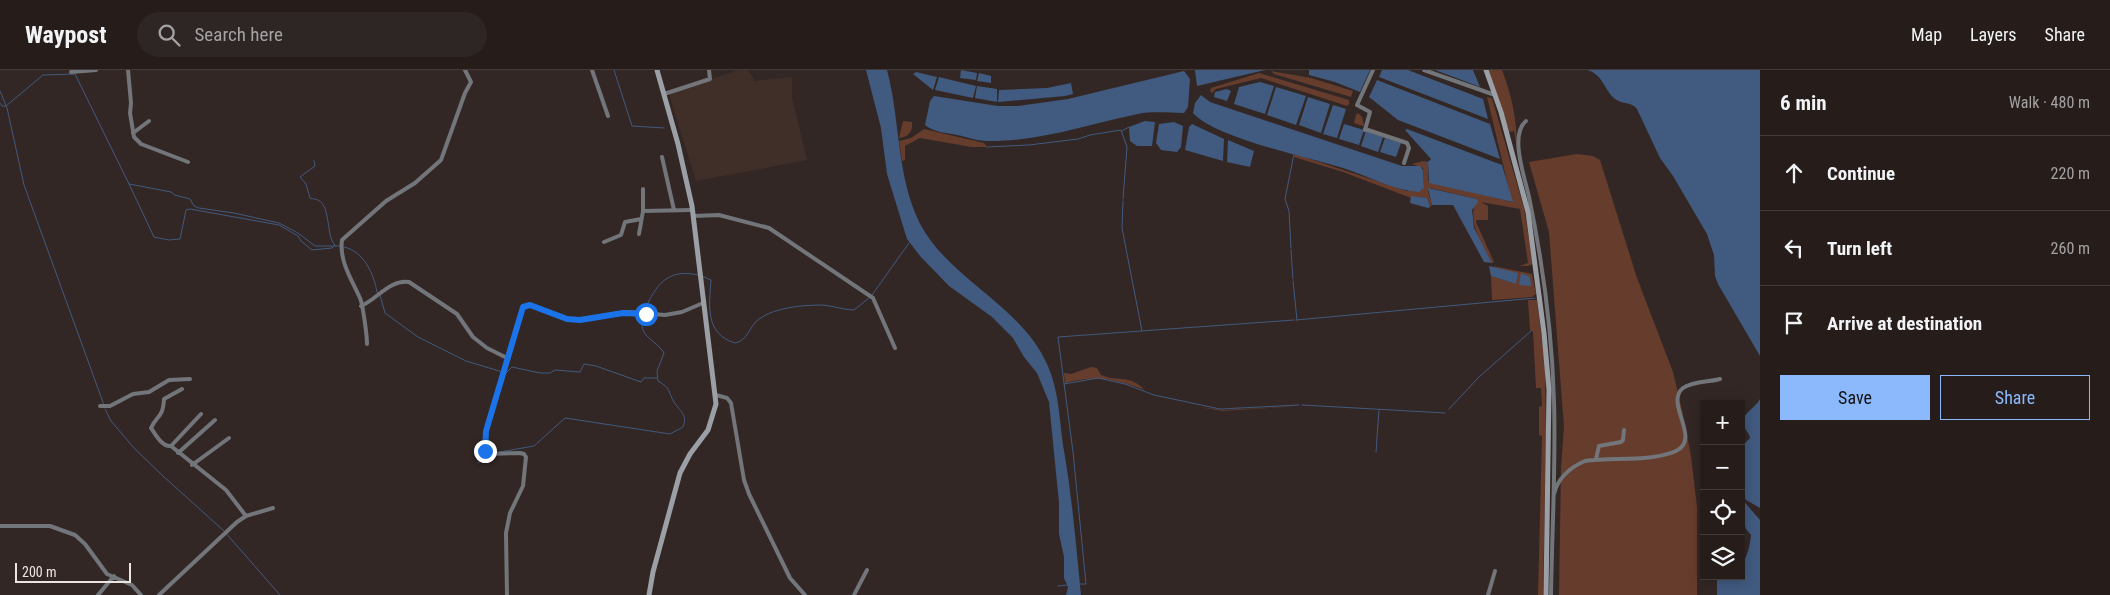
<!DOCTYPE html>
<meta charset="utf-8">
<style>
:root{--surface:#261d1b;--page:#2e2624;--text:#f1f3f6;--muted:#a4a2a3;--line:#423b3a;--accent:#8bb9fc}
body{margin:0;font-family:"Roboto Condensed",sans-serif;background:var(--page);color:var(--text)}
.controls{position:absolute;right:15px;bottom:15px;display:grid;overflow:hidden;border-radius:0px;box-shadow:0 2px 12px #0003}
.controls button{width:45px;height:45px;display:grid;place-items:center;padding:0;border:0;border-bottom:1px solid var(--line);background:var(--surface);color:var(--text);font:25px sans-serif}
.scale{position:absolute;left:15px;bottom:12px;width:116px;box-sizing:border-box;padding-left:5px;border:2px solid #ebe4e1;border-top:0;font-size:14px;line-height:18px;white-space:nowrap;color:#ebe4e1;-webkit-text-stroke:4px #322724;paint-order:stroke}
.stop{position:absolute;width:15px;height:15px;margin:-11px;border:4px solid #1a73e8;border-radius:50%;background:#fff}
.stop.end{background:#1a73e8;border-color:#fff;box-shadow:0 1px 5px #0008}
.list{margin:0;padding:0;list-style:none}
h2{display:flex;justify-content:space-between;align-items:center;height:65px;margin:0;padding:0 20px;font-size:21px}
h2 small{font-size:16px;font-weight:400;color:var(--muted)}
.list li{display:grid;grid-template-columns:32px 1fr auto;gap:15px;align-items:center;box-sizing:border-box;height:75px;padding:0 20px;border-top:1px solid var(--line)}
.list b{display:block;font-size:19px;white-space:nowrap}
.list em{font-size:16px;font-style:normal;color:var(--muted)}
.actions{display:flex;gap:10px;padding:15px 20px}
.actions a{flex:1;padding:11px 0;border:1px solid var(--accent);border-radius:0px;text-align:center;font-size:18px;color:var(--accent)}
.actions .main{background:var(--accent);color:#111}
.icon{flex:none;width:28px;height:28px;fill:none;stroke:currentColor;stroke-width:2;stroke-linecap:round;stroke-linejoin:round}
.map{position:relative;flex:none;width:1760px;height:525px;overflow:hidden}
header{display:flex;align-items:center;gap:30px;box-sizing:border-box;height:70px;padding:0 25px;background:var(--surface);border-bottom:1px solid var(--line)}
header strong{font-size:24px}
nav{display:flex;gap:28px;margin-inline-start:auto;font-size:18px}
.search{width:350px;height:45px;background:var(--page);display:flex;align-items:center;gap:12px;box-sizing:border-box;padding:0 18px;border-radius:28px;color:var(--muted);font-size:19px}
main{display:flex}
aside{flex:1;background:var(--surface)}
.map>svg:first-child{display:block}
.built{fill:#402f29}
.green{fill:#663c2d}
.water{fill:#415a7f}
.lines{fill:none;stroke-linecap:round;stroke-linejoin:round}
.stream{stroke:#415a7f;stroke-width:1}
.street{stroke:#727579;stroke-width:4}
.secondary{stroke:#9ba0a6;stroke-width:5}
.route{stroke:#1a73e8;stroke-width:6}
</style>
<header>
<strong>Waypost</strong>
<div class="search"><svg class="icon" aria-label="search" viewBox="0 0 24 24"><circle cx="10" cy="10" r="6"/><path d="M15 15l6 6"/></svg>Search here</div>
<nav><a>Map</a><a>Layers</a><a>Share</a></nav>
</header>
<main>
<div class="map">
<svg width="1760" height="525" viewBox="0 0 1760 525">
<rect width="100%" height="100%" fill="#322724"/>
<path class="built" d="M 738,0 L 748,0 L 755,11 L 792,7 L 792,28 L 807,90 L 696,111 L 669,24 Z"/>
<path class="green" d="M 1488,0 L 1502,0 C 1512,26 1517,51 1517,79 L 1514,61 L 1509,62 Z
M 1271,1 L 1311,8 L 1353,21 L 1351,27 L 1274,4 Z
M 1259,3 L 1349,30 L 1349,34 L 1347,36 L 1261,8 L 1216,19 L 1212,23 L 1210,21 L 1211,18 Z
M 1487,27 L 1492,28 L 1524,138 L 1533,194 L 1528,196 L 1519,196 L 1528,193 L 1520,139 L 1481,132 L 1488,136 L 1488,150 L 1477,150 L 1476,152 L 1494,192 L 1492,193 C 1481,171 1466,152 1477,129 L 1430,118 L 1428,121 L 1432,135 L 1430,137 L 1427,128 L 1411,127 L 1411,128 L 1343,102 L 1294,87 L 1295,84 L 1407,121 L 1424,118 L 1423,98 L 1412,94 L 1423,91 L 1428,93 L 1428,111 L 1512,132 Z
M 1358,43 L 1362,47 L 1364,55 L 1363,56 L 1354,53 L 1356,45 Z
M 903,51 L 912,52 C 913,61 909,67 899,68 Z
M 924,59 L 984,73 L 987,77 L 971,77 L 920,68 L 905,76 L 905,90 L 902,91 L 899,71 L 911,68 Z
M 1577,84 L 1593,86 L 1600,90 L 1637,208 L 1673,302 L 1682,340 L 1691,386 L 1697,437 L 1697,525 L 1559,525 L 1561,398 L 1564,357 L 1549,162 L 1529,92 Z
M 1493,196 L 1532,204 L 1536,224 L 1532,227 L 1492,230 L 1491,206 L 1516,214 Z
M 1528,230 L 1537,230 L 1545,294 L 1546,364 L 1543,525 L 1538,525 L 1542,366 L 1539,365 L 1539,337 L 1542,336 L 1541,318 L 1536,318 L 1533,262 L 1530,260 Z
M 1091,297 L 1097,298 L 1101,305 C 1121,313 1127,303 1145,320 C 1114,309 1098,305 1065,313 L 1064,303 L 1071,304 Z
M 1299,336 L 1223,341 L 1199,337 L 1224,340 Z"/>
<path class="water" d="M 866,0 L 887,0 C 902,55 895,123 931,171 C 965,216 1023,241 1047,294 C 1059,320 1059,347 1063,375 C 1072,425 1076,475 1081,525 L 1066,525 L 1068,517 L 1064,508 L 1064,487 L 1059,464 L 1059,433 L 1049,332 L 1037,303 L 1024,287 L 1013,268 L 992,247 L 949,216 L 920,186 L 907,169 L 887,104 L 881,58 Z
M 961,0 L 977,3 L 976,10 L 960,8 Z
M 1195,0 L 1265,0 L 1197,16 Z
M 1309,0 L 1370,0 L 1360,22 L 1335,12 L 1309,5 Z
M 1382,0 L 1408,0 L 1483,29 L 1488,49 L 1379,7 Z
M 1435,0 L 1473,0 L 1480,17 Z
M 1588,0 L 1760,0 L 1760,286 L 1718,214 L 1715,206 L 1714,185 L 1707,164 L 1673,106 L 1660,88 L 1637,39 C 1631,31 1623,35 1615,29 C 1604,20 1604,6 1588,0 Z
M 1184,1 L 1190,9 L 1188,37 L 1184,43 C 1170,43 1152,41 1138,44 C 1089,54 1039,72 987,71 C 977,71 967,67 957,65 C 947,63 933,62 925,55 L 930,31 L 934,26 L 998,36 L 1018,36 L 1068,29 Z
M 916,2 L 937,7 L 933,20 L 913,4 Z
M 979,3 L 991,6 L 991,13 L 977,11 Z
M 939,7 L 976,16 L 973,28 L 935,20 Z
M 1377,10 L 1490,54 L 1500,89 L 1398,50 L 1369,27 Z
M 1260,12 L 1274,16 L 1265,44 L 1234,34 L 1239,17 Z
M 1071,13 L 1073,24 L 1065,26 L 998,32 L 999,20 L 1047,18 Z
M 977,16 L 997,19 L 997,32 L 975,28 Z
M 1276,17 L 1306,26 L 1296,55 L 1267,45 Z
M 1227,19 L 1231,21 L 1227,31 L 1214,27 L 1215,22 Z
M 1201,25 L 1210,32 L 1402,96 L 1420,96 L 1423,100 L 1424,118 L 1419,122 C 1392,120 1368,106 1343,98 C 1308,87 1215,68 1193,43 L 1195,33 Z
M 1308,27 L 1330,34 L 1321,63 L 1299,55 Z
M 1333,35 L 1346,39 L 1337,68 L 1323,64 Z
M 1145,51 L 1155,52 L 1152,76 L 1137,76 L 1130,71 L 1129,57 Z
M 1174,52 L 1183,56 L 1181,77 L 1177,82 L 1161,80 L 1156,73 L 1159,54 Z
M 1192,54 L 1224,69 L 1223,91 L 1185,80 L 1189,57 Z
M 1344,54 L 1364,60 L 1359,75 L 1339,69 Z
M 1407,59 L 1502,95 L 1513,132 L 1429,113 L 1428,93 L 1423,91 L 1428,92 L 1431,89 L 1405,60 Z
M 1366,61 L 1383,67 L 1378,82 L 1361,76 Z
M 1385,68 L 1401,73 L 1396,87 L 1380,82 Z
M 1228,70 L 1254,81 L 1250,97 L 1227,92 Z
M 1428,118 L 1477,129 L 1478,132 L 1472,140 L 1474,158 L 1492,193 L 1484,192 L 1453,135 L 1432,135 Z
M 1411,126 L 1427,128 L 1430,137 L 1428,138 L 1410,133 Z
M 1489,196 L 1518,203 L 1516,214 L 1491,206 Z
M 1521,203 L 1530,207 L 1531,216 L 1519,215 Z
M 1760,329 L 1760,438 L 1746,430 L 1741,424 L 1741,377 L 1750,368 C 1749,362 1743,358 1743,352 C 1743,343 1756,337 1760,329 Z
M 1741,428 L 1760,450 L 1760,525 L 1717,525 L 1717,506 L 1741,506 L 1741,493 C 1748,488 1750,474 1751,465 L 1746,459 L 1744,451 L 1741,451 Z"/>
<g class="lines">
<path class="stream" d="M 614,0 L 632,56 L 664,58
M 0,21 L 7,38 L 24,115 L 104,335
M 0,33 L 2,36 L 6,36 L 43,5 L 75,4 L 129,114 L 171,122 L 175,125 L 190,129 L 194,136 L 199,138 L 234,143 L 279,153 L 298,163 L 315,176 L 340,176
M 1122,61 L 1129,57
M 987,77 L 1029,75 L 1078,69 L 1090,65 L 1121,60 L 1127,77 L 1123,129
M 129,114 L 154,167 L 169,170 L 180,169 L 186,140 L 190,139 L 279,155 L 298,166 L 301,171 L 312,180 L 332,178 L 335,175 C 326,167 331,136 318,130 C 316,129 313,129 310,128 L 306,114 L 300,107 L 315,96 L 314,90
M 1123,131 L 1122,158 L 1142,261
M 344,177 C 364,181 374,205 377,222 L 380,225 L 385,243 L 418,267 L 466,291 L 506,303 L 512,297 L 540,303 L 550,303 L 555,300 L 580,302 L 584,294 L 596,296 L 641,312 L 644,308 L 657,308
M 1291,178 L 1289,141 L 1285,129 L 1294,84
M 1291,180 L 1293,209
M 702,206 L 711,210 C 709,236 705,264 735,273 C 748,271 749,256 759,249 C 776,237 803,235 823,235 C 834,236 844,240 854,240 L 869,228
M 1293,211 L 1297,250
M 872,225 L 909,173
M 644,241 C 656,215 667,198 698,205
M 1296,250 L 1535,228
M 1064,314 L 1098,308 L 1125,314 L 1154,325 L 1220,339 L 1299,335
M 1302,335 L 1445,343
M 105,339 L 111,351 L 134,378 L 163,406 L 224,461 L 280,525
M 1449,339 L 1479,307 L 1531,261
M 500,382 L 534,376 L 565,348 L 670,364 L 683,357 C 688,345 680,341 674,332 C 668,322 671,318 658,311 L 657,301 L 664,283 C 655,268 637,268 643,245
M 1376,382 L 1379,340
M 478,393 L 492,386
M 1079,514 L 1086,514 L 1073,382 L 1058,267 L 1294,250
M 1058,516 L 1067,515"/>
<path class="street" d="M 128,0 L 131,33 L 130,43 L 134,67 L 141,74 L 188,92
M 592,0 L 608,46
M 1424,0 L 1495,25
M 71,2 L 96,0
M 664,24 L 710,9 L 709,0
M 1526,51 C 1509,65 1525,108 1529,127 C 1543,194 1552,262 1554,331 C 1556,395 1552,460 1551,525
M 1365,59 L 1407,73 L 1409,78 L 1404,93
M 1365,60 L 1370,42 L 1357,35 L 1373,0
M 133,63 L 149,51
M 662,87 L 674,140
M 643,141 L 692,140
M 693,146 L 719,145 L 769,158 L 873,228 L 895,278
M 639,164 L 643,141 L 643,119
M 604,172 L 621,165 L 625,152 L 641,149
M 361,236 C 376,230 390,209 409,212 L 457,244 L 473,267 L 487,278 L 507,288
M 367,274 C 367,266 363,235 360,228 C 352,210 339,191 342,170 L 386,131 L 415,113 L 441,90 L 465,23 L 471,12 L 465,0
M 182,319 L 164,329 C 163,348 157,345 151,358 C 156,365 162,377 171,376 L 201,344
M 716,325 L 727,328 L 731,333 L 744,410 L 749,424 L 790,508 L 805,525
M 100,336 L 110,336 L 133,324 L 149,322 L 169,310 L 190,309
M 171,376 L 226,420 L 246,446
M 178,383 L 215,350
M 1596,389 L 1599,376 L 1621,372 L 1623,370 L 1624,360
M 192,395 L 229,368
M 1554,424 C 1558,408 1571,397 1585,391 C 1612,387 1652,392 1676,381 C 1702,369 1664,333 1683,318 C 1692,311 1710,312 1720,309
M 0,456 L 50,456 L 75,465 L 85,474 L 107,504 L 132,515 L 141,525
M 98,525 L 114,506
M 159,525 L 237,452 L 246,446 L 273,438
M 507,525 L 506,463 L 510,443 L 523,416 L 526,387 L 524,384 L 520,383 L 487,384 L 484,378 L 486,361 L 523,237 L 530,235 L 567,249 L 580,250 L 629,242 L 665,245 L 682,242 L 703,233
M 854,525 L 867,500
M 1488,525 L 1495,501"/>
<path class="secondary" d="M 1486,0 L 1501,42 L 1528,142 L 1544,263 L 1549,320 L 1546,525
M 649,525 L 653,502 L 680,403 L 690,384 L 708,360 L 716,334 L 692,136 L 678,74 L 657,0"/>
</g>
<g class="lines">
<path class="route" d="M 485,381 L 486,361 L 523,237 L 530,235 L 567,249 L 580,250 L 623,243 L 646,244"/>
</g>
</svg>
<div class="controls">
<button>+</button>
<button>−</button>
<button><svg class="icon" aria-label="locate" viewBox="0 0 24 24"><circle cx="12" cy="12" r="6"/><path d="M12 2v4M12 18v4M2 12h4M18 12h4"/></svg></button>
<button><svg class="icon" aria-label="layers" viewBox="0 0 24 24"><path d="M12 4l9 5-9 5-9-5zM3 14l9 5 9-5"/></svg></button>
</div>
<div class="scale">200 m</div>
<div class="stop" style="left:646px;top:244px"></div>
<div class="stop end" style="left:485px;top:381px"></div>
</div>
<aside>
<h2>6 min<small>Walk · 480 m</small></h2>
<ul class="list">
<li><svg class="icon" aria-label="ahead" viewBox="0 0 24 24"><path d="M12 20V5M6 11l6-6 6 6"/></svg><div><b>Continue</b></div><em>220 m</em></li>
<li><svg class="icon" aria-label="left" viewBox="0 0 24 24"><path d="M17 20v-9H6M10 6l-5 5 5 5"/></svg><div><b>Turn left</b></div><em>260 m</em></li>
<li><svg class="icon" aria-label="arrive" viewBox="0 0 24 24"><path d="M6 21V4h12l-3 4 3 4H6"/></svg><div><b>Arrive at destination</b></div></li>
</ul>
<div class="actions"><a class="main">Save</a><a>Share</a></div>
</aside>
</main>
